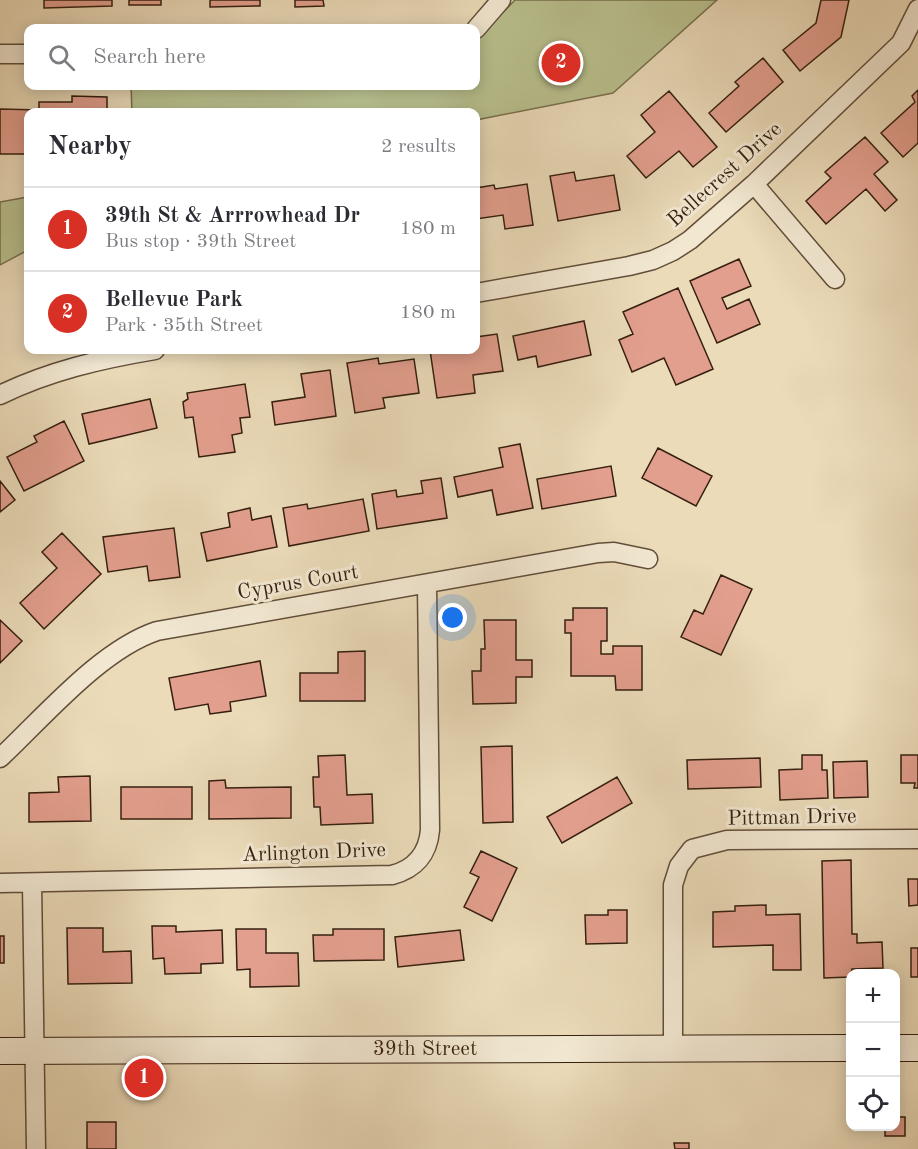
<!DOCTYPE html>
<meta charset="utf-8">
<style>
:root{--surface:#fff;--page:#f7f7f7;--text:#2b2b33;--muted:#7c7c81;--line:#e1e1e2;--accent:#d93025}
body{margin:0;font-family:"Old Standard TT",serif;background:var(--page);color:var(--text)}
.controls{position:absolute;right:18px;bottom:18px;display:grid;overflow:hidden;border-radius:12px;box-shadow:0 3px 15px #0003}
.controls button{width:54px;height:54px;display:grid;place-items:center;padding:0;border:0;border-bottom:2px solid var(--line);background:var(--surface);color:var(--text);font:30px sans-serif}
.you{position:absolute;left:453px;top:618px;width:21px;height:21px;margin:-15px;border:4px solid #fff;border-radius:50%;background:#1a73e8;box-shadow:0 0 0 9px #1a73e833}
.badge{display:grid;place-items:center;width:39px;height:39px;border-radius:50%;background:var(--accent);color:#fff;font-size:20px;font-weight:700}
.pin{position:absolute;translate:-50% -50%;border:3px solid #fff;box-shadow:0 2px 6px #0006}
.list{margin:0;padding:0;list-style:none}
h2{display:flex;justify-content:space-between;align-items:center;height:78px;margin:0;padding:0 24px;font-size:26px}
h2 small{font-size:20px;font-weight:400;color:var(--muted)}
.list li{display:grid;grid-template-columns:39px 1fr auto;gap:18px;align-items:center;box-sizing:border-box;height:84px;padding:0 24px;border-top:2px solid var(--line)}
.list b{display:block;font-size:22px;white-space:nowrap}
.list p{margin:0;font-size:20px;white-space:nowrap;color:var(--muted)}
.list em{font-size:20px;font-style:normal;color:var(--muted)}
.icon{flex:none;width:33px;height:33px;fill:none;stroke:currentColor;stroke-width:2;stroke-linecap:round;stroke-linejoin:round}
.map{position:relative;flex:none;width:918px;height:1149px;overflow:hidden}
.search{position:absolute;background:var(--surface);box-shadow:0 3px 15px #0003;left:24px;top:24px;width:456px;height:66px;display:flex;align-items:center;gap:15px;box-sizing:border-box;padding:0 21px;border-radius:12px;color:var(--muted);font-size:22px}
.panel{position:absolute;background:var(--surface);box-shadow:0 3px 15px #0003;left:24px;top:108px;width:456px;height:246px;border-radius:12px}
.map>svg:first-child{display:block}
.green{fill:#b9c08e;stroke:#77704e;stroke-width:1.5}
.building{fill:#e39f8e;stroke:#351f0f;stroke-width:1.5}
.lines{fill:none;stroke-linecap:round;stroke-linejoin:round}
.street-casing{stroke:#624e3a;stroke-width:21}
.secondary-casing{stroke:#351f0f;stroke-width:28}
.street{stroke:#f2e8d2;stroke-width:18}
.secondary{stroke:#f2e8d2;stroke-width:26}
.labels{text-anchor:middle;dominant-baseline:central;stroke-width:6;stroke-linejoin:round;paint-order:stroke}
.street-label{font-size:21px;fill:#351f0f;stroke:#f2e8d2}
</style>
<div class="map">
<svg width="918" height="1149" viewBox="0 0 918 1149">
<rect width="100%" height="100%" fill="#ebdbb9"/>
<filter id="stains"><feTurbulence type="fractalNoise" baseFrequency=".00333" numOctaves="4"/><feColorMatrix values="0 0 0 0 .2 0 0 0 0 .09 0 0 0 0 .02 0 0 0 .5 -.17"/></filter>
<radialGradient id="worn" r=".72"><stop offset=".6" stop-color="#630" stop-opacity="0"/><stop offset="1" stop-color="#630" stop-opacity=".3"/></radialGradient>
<path class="green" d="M 515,0 L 717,0 L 613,93 L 476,120 L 476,112 L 132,112 L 131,86 L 476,86 L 476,40 Z
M 28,197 L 28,250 L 0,265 L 0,202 Z"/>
<path class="building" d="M 44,0 L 112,0 L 112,6 L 44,8 Z
M 129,0 L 161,0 L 161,5 L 129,5 Z
M 210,0 L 260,0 L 260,6 L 210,7 Z
M 295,0 L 323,0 L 324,6 L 295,7 Z
M 821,0 L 849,0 L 841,37 L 800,71 L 783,50 L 816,23 Z
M 763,58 L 783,82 L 726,132 L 709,113 L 739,86 L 735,82 Z
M 918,90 L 918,143 L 903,157 L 881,133 L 915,102 L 912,96 Z
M 669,91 L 717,147 L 693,167 L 679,151 L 646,178 L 627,156 L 655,132 L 641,115 Z
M 72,96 L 107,97 L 107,112 L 28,112 L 28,154 L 0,154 L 0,109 L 39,110 L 39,102 L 72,102 Z
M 865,137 L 888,162 L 874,174 L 897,200 L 885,211 L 866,189 L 826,224 L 806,201 L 831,178 L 825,172 Z
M 574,172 L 576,181 L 614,175 L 620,210 L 558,221 L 550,176 Z
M 527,184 L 533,225 L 505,229 L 503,215 L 476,219 L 476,188 L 494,185 L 495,189 Z
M 739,259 L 751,286 L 722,298 L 727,309 L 749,299 L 760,324 L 717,343 L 690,281 Z
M 678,288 L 713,369 L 676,385 L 664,358 L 632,372 L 619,340 L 633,334 L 623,312 Z
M 584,321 L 591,355 L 538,367 L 536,356 L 518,360 L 513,336 Z
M 497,334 L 503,371 L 473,375 L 475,393 L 437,398 L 430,350 L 476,350 L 476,337 Z
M 378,358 L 379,364 L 414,359 L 419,393 L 383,398 L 385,408 L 355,413 L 347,363 Z
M 330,370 L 336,416 L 275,425 L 272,402 L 305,397 L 301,374 Z
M 245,384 L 250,417 L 240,418 L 242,433 L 232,435 L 235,452 L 199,457 L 193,417 L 185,418 L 183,402 L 188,399 L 187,393 Z
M 150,399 L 157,428 L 89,444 L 82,414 Z
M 64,421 L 84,461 L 24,491 L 7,457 L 37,442 L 34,436 Z
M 520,444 L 533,508 L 497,515 L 492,490 L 458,497 L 454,477 L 503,467 L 499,448 Z
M 658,448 L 712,476 L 696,506 L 642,478 Z
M 611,466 L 616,496 L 542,509 L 537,479 Z
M 441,478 L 447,518 L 377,529 L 372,494 L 396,490 L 397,497 L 423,493 L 421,481 Z
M 0,481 L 15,500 L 0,512 Z
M 363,499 L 369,531 L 289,546 L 283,508 L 307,504 L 308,509 Z
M 250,508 L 252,520 L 271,516 L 277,547 L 207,561 L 201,533 L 230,527 L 228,513 Z
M 174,528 L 180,577 L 149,581 L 147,566 L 108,572 L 103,537 Z
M 62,533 L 101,574 L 44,629 L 20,603 L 57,568 L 42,552 Z
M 721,575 L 752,589 L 721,655 L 681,637 L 694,610 L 703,614 Z
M 573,608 L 607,608 L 607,641 L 601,641 L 601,654 L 613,654 L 613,646 L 642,646 L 642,690 L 616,690 L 615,676 L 571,676 L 571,633 L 565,633 L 565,620 L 573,620 Z
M 0,620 L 22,641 L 0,663 Z
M 484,620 L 516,620 L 516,660 L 532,660 L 532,677 L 516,677 L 516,703 L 473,704 L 472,671 L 481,671 L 481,649 L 485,649 Z
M 365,651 L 365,701 L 300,701 L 300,673 L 338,673 L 338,652 Z
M 260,661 L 266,696 L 230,702 L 231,711 L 210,714 L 208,704 L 175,710 L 169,678 Z
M 512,746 L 513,822 L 483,823 L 481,747 Z
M 345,755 L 347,795 L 372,794 L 373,823 L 321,825 L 320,807 L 314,807 L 313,777 L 319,777 L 318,756 Z
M 802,755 L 822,755 L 822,770 L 827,770 L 828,798 L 780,800 L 779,770 L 802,769 Z
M 901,755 L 918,755 L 918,788 L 914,788 L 915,783 L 901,783 Z
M 760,758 L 761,787 L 688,789 L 687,760 Z
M 867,761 L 868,797 L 834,798 L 833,762 Z
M 90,776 L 91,821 L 29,822 L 29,793 L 59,792 L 58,777 Z
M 617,777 L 632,803 L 562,843 L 547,817 Z
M 225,780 L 226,788 L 291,787 L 291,818 L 209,819 L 209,781 Z
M 121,787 L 192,787 L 192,819 L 121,819 Z
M 481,851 L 517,868 L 492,921 L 464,907 L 479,877 L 470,873 Z
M 851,860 L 852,934 L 857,934 L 857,943 L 882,942 L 883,968 L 852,969 L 850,977 L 824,978 L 822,861 Z
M 908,879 L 918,879 L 918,905 L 909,906 Z
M 766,905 L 766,915 L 800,914 L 801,970 L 773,970 L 773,945 L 713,947 L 713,912 L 735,911 L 735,906 Z
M 608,910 L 627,910 L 627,943 L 586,944 L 585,915 L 608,915 Z
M 152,926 L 176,926 L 176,932 L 222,930 L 223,963 L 201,964 L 201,973 L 165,974 L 164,958 L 153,959 Z
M 67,928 L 103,928 L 103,952 L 131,951 L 132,983 L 68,984 Z
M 236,929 L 266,929 L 266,953 L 298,953 L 299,986 L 250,987 L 250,969 L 237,970 Z
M 333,929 L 384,929 L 384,960 L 314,961 L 313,935 L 333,935 Z
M 460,930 L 464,960 L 398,967 L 395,937 Z
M 0,936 L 4,936 L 4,963 L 0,963 Z
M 911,948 L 918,948 L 918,977 L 911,977 Z
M 896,1117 L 905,1117 L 905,1136 L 885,1136 L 885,1126 L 896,1126 Z
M 87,1122 L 116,1122 L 116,1149 L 87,1149 Z
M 674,1143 L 689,1143 L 689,1149 L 675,1149 Z"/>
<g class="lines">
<g class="street-casing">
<path id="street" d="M 476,29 L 501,0
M 0,54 L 28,54
M 754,184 L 835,279
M 476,293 L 629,266 L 653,260 L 673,251 L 690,240 L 754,184 L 901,43 L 918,9
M 0,395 C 49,371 101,359 155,350
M 0,758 C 44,717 100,650 157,631 L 598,553 L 614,552 L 648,559
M 0,883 L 392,875 C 415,869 428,854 430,830 L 427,585
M 32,883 L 36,1149
M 673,1048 L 673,885 L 679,866 L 692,849 L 727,840 L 918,839"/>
</g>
<g class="secondary-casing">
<path id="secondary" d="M 896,1048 L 918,1048
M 0,1051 L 850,1048"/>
</g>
<use href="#street" class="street"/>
<use href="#secondary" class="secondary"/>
</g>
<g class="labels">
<g class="street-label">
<text transform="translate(725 175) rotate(-42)">Bellecrest Drive</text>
<text transform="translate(298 583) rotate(-10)">Cyprus Court</text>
<text transform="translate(792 818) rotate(-1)">Pittman Drive</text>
<text transform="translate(314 853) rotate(-2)">Arlington Drive</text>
<text x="425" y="1049">39th Street</text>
</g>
</g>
<rect width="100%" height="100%" filter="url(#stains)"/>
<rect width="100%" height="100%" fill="url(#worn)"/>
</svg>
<div class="controls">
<button>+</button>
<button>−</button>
<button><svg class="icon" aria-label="locate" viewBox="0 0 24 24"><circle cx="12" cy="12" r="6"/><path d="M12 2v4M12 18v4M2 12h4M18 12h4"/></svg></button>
</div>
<div class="you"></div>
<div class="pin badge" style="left:144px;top:1078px">1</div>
<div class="pin badge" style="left:561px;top:63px">2</div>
<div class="search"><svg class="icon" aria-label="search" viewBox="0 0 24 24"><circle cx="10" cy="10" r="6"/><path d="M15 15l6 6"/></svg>Search here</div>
<section class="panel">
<h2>Nearby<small>2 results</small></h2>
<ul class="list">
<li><span class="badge">1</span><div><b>39th St &amp; Arrrowhead Dr</b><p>Bus stop · 39th Street</p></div><em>180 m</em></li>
<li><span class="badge">2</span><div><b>Bellevue Park</b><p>Park · 35th Street</p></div><em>180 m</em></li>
</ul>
</section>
</div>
